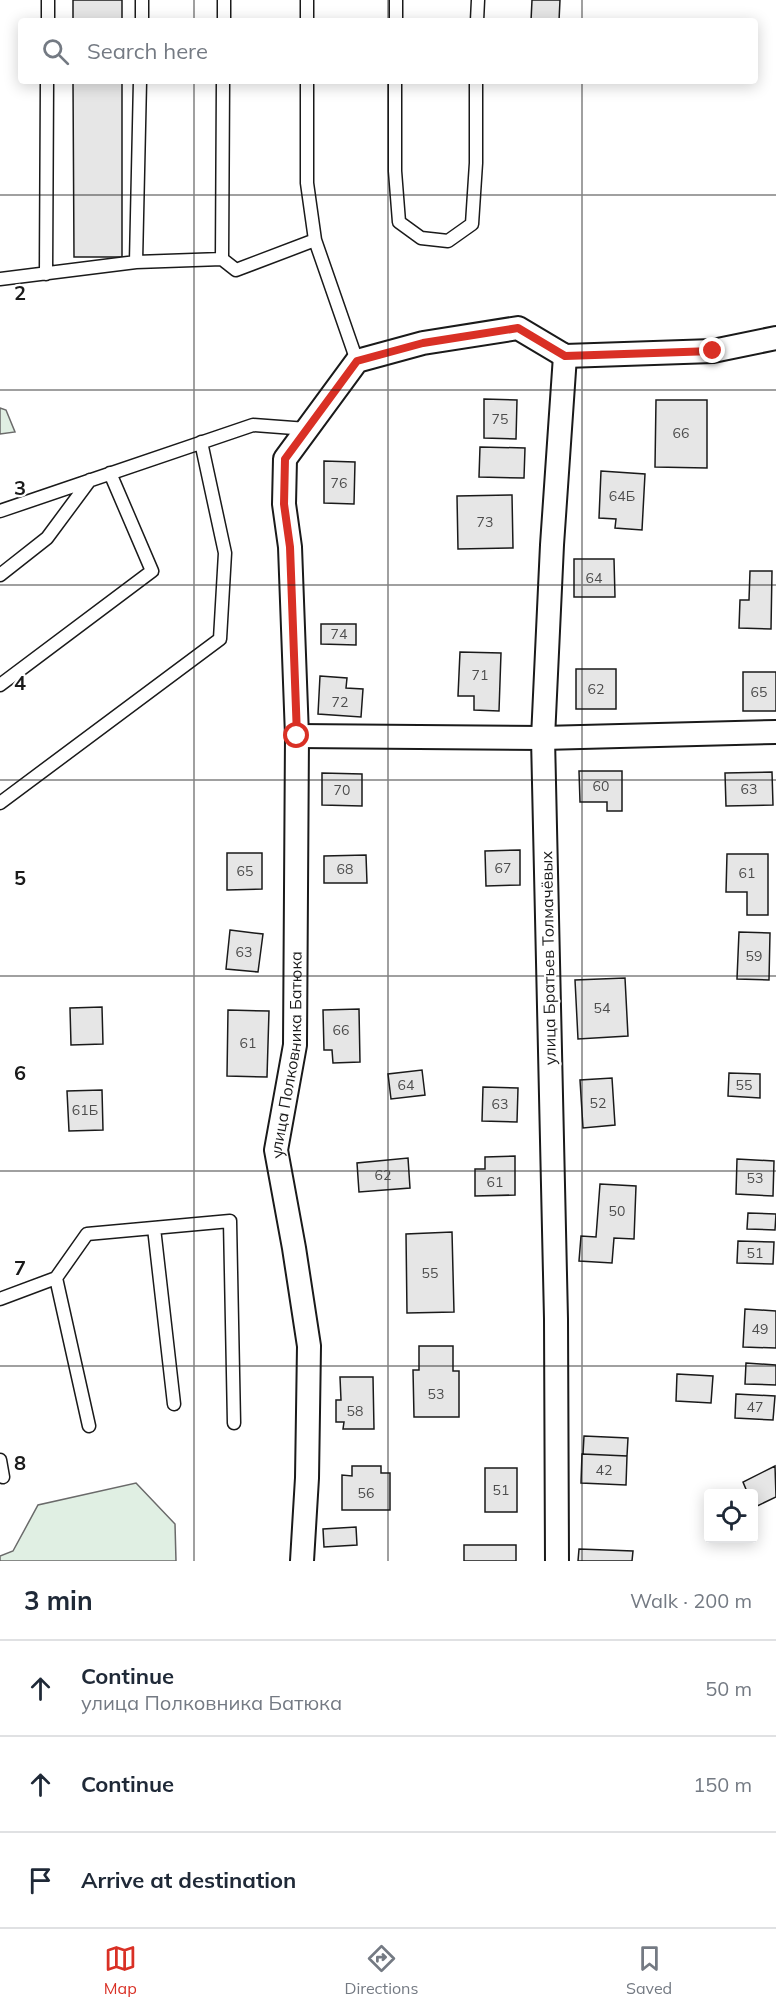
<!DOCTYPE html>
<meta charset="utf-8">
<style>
:root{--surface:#fff;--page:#f2f2f3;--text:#1f2937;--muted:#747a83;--line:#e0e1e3;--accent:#d93025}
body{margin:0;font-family:Mulish,sans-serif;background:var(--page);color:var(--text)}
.controls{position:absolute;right:18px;bottom:18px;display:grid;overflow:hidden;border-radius:6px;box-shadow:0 3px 15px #0003}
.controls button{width:54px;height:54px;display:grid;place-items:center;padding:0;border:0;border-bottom:2px solid var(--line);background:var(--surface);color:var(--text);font:30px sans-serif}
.stop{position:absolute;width:18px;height:18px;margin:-14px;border:4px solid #d93025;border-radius:50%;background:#fff}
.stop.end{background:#d93025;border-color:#fff;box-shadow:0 2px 6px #0008}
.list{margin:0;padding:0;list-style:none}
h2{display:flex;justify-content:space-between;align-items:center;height:78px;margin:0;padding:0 24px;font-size:26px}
h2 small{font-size:20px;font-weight:400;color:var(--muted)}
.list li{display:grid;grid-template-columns:39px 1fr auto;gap:18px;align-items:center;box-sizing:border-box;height:96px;padding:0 24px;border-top:2px solid var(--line)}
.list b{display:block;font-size:22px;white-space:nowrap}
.list p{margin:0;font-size:20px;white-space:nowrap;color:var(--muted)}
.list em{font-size:20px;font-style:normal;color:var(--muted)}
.icon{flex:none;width:33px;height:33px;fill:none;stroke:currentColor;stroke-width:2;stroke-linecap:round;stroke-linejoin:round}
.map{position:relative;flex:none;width:776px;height:1561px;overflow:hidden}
.search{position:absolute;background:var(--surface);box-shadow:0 3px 15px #0003;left:18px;right:18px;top:18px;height:66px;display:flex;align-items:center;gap:15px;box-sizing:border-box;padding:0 21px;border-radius:6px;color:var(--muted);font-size:22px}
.sheet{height:366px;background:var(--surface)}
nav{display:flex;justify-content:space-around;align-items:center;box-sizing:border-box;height:84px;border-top:2px solid var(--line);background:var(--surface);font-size:16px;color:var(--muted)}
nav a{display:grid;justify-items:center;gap:3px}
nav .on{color:var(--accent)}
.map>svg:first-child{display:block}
.green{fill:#e0efe3;stroke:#6a6a6a;stroke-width:1.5}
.building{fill:#e6e6e6;stroke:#1a1a1a;stroke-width:1.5}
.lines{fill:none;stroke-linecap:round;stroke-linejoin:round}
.lane-casing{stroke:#1a1a1a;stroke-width:15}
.street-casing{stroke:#1a1a1a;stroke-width:26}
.lane{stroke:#fff;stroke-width:12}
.street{stroke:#fff;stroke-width:22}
.route{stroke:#d93025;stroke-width:8}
.grid{fill:none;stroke:#1a1a1a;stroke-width:1.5;stroke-opacity:0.55}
.labels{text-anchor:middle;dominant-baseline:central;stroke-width:4.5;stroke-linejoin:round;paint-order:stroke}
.number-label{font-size:14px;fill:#4d4d4d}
.street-label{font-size:16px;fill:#1a1a1a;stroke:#fff}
.grid-label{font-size:20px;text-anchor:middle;font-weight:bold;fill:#1a1a1a;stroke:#fff;stroke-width:4.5;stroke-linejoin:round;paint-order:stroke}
</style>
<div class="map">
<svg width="776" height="1561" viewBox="0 0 776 1561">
<rect width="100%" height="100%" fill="#fff"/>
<path class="green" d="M 0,408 L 6,410 L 15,432 L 0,434 Z
M 136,1483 L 175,1524 L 176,1561 L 0,1561 L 0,1556 L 13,1551 L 38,1505 Z"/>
<path class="building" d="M 73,0 L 122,0 L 122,21 L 73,21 Z
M 532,0 L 560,0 L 559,21 L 531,21 Z
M 73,81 L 122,81 L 122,257 L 74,257 Z
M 484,399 L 517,400 L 516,439 L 484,438 Z
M 656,400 L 707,400 L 707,468 L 655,467 Z
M 480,447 L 525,448 L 524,478 L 479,477 Z
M 324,461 L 355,462 L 354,504 L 324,503 Z
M 601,471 L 645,474 L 642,530 L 615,528 L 616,519 L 599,518 Z
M 512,495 L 513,548 L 458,549 L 457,496 Z
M 574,559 L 614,559 L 615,597 L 574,597 Z
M 750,571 L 772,571 L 771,629 L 739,628 L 740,600 L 749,600 Z
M 321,624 L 356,624 L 356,645 L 321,644 Z
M 460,652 L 501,653 L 499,711 L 474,710 L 474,696 L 458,696 Z
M 576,669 L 616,669 L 616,709 L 576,709 Z
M 743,672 L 776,672 L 776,711 L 743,711 Z
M 320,676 L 347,678 L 346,688 L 363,689 L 361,717 L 318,714 Z
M 579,771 L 622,771 L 622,811 L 607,811 L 607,802 L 580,802 Z
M 772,772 L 773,805 L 726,806 L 725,773 Z
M 322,773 L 362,774 L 362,806 L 322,805 Z
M 520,850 L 520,885 L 486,886 L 485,851 Z
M 227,853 L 262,853 L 262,889 L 227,890 Z
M 727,854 L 768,854 L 768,915 L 747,915 L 747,892 L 726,892 Z
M 366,855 L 367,883 L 324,883 L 324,856 Z
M 230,930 L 263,934 L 258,972 L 226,969 Z
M 739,932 L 770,933 L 769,980 L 737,979 Z
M 625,978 L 628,1036 L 578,1039 L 575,980 Z
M 102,1007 L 103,1044 L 71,1045 L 70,1008 Z
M 359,1009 L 360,1062 L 333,1063 L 332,1050 L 324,1050 L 323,1010 Z
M 228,1010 L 269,1011 L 267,1077 L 227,1076 Z
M 422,1070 L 425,1095 L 391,1099 L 388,1074 Z
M 729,1073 L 760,1074 L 760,1098 L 728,1096 Z
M 612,1078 L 615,1125 L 583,1128 L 580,1080 Z
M 483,1087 L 518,1088 L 517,1122 L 482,1121 Z
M 102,1090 L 103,1130 L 69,1131 L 67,1091 Z
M 515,1156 L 515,1195 L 475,1196 L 475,1169 L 485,1169 L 485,1157 Z
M 408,1158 L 410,1188 L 359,1192 L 357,1163 Z
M 737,1159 L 774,1161 L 773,1196 L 736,1194 Z
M 600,1184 L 636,1186 L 634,1239 L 614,1238 L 612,1263 L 579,1261 L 581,1236 L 596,1237 Z
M 748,1213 L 776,1214 L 775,1230 L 747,1229 Z
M 452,1232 L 454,1312 L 407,1313 L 406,1234 Z
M 738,1241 L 774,1242 L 773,1264 L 737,1263 Z
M 745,1309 L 776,1311 L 776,1348 L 743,1347 Z
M 419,1346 L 453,1346 L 453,1371 L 459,1371 L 459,1417 L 414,1417 L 413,1370 L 419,1370 Z
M 746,1363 L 776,1365 L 776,1385 L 745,1384 Z
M 677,1374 L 713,1376 L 711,1403 L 676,1401 Z
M 340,1377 L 373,1377 L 374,1429 L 343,1429 L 344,1422 L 336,1422 L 336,1400 L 341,1400 Z
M 736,1394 L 775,1396 L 773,1420 L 735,1418 Z
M 584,1436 L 628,1438 L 627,1456 L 583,1454 Z
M 582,1454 L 627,1456 L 626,1485 L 581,1483 Z
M 352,1466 L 381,1466 L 381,1473 L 390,1473 L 390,1510 L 342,1510 L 342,1475 L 352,1476 Z
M 775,1466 L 776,1497 L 755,1507 L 754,1494 L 748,1494 L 743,1482 Z
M 485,1468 L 517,1468 L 517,1512 L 485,1512 Z
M 356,1527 L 357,1545 L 324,1547 L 323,1529 Z
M 464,1545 L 516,1545 L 516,1561 L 464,1561 Z
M 579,1549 L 633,1551 L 632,1561 L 578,1561 Z"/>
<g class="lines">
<g class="lane-casing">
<path id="lane" d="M 48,21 L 48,0
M 142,21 L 142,0
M 224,21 L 224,0
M 307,21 L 307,0
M 396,21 L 396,0
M 477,21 L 478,0
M 140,81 L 136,262 L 222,259 L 236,270 L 315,240
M 307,81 L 307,183 L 315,240 L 357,361
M 395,81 L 395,171 L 399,222 L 421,238 L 448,241 L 472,224 L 476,163 L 476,81
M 222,259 L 223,81
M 46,274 L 47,81
M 0,279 L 136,262
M 0,511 L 253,425 L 307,429
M 0,575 L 47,538 L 90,480
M 0,685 L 152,571 L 110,473
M 0,803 L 220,639 L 225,553 L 201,442
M 154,1228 L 174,1404
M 56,1278 L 89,1426
M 0,1299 L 56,1278 L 87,1234 L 230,1221 L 234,1423
M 0,1460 L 3,1477"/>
</g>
<g class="street-casing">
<g id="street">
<path d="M 297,736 L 543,738 L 776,732"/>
<path id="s1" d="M 302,1561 L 307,1478 L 309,1346 L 294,1248 L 276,1150 L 295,1045 L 297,736 L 290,547 L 284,504 L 285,459 L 357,361 L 423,343 L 518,328 L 565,356 L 713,351 L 776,338"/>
<path d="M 557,1561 L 556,1319 L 543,738 L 552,545 L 565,356"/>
</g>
</g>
<use href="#lane" class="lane"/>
<use href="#street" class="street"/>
</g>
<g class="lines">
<path class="route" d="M 297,736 L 290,547 L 284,504 L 285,459 L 357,361 L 423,343 L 518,328 L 565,356 L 713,351"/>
</g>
<path class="grid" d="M 194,0 L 194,21M 388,0 L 388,21M 582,0 L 582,21M 194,81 L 194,1561M 388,81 L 388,1561M 582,81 L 582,1561M 0,195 L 776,195M 0,390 L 776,390M 0,585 L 776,585M 0,780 L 776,780M 0,976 L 776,976M 0,1171 L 776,1171M 0,1366 L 776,1366"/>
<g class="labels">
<g class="number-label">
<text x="500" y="419">75</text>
<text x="681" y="433">66</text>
<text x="339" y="483">76</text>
<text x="622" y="496">64Б</text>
<text x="485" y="522">73</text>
<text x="594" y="578">64</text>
<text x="339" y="634">74</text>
<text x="480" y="675">71</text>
<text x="596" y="689">62</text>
<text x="759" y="692">65</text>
<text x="340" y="702">72</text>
<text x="601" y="786">60</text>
<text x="749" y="789">63</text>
<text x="342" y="790">70</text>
<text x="503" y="868">67</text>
<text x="345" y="869">68</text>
<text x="245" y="871">65</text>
<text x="747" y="873">61</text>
<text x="244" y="952">63</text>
<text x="754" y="956">59</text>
<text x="602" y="1008">54</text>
<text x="341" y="1030">66</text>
<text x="248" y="1043">61</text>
<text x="406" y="1085">64</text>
<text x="744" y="1085">55</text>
<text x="598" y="1103">52</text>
<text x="500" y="1104">63</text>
<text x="85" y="1110">61Б</text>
<text x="383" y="1175">62</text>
<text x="755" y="1178">53</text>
<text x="495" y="1182">61</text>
<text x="617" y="1211">50</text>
<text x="755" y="1253">51</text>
<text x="430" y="1273">55</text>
<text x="760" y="1329">49</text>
<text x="436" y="1394">53</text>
<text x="755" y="1407">47</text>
<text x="355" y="1411">58</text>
<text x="604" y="1470">42</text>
<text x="501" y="1490">51</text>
<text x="366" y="1493">56</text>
</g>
<g class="street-label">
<text transform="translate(548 958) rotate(-91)">улица Братьев Толмачёвых</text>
<text stroke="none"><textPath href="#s1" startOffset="510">улица Полковника Батюка</textPath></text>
</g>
</g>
<g class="grid-label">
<text x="20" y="300">2</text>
<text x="20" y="495">3</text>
<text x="20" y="690">4</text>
<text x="20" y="885">5</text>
<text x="20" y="1080">6</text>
<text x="20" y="1275">7</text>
<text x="20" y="1470">8</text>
</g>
</svg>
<div class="controls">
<button><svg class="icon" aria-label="locate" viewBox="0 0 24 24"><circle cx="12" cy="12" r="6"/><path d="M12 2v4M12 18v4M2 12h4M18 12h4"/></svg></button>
</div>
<div class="stop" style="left:297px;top:736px"></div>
<div class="stop end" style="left:713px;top:351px"></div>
<div class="search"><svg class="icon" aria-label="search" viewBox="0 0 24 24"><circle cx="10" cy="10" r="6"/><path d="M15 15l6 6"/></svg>Search here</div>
</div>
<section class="sheet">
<h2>3 min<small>Walk · 200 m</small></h2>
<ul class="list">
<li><svg class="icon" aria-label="ahead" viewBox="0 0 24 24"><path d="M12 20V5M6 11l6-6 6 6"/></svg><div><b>Continue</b><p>улица Полковника Батюка</p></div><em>50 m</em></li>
<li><svg class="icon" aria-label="ahead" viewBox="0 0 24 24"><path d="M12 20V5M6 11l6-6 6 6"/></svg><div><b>Continue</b></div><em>150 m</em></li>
<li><svg class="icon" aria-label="arrive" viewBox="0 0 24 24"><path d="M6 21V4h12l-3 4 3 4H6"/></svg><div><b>Arrive at destination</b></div></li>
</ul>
</section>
<nav>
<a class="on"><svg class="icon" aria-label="map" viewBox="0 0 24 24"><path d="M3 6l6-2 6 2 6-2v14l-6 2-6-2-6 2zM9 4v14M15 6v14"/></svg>Map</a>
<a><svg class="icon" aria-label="directions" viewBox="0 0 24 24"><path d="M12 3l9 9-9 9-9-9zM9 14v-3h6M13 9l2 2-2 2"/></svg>Directions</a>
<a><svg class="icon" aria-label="saved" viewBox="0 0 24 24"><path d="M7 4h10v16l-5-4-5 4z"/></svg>Saved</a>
</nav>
